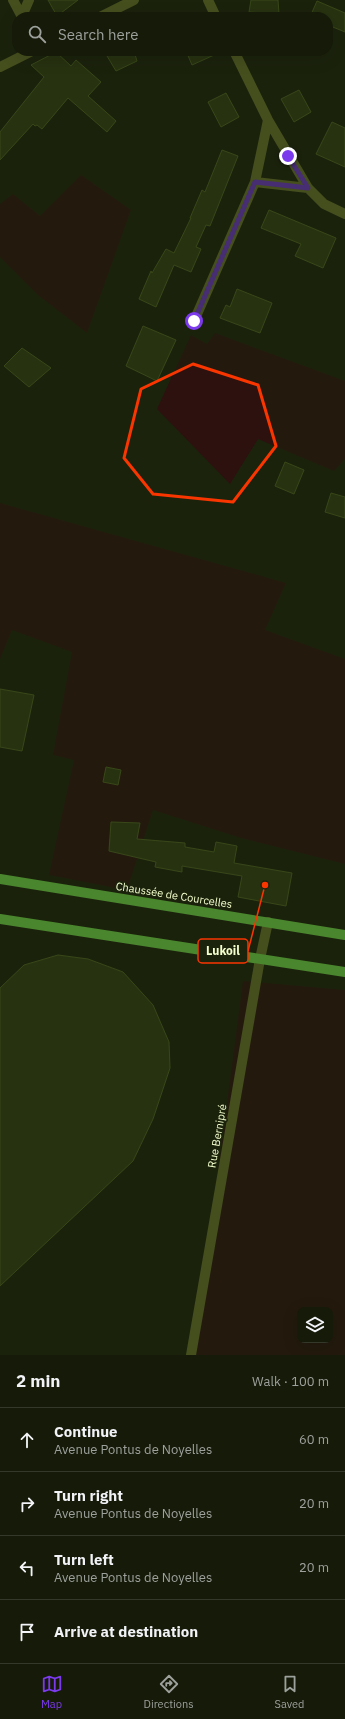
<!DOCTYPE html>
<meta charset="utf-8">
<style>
:root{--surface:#151a09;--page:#222717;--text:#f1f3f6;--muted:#9da19c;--line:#34382a;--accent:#7c3aed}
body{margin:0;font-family:"IBM Plex Sans",sans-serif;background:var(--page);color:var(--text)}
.controls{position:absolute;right:12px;bottom:12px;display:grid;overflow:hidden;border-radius:8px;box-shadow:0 4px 16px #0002}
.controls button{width:36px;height:36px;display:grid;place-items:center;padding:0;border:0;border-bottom:1px solid var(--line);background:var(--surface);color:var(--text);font:20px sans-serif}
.stop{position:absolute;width:12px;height:12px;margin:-9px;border:3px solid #7c3aed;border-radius:50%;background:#fff}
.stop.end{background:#7c3aed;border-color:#fff;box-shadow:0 1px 4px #0008}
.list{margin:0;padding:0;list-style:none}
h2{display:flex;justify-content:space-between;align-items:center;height:52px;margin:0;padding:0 16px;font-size:17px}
h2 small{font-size:13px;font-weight:400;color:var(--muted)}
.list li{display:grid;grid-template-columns:26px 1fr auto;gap:12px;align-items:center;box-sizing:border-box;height:64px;padding:0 16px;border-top:1px solid var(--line)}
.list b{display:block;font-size:15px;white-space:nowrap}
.list p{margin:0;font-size:13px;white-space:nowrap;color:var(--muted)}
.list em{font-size:13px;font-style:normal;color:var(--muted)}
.icon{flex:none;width:22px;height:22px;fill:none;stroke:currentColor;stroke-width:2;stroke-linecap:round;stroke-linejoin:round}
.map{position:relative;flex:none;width:345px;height:1355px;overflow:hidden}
.search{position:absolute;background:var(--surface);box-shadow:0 4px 16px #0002;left:12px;right:12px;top:12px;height:44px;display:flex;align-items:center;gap:10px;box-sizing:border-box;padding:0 14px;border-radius:16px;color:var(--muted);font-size:15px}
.sheet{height:308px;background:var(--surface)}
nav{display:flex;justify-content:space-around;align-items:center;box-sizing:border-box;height:56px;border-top:1px solid var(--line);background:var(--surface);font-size:11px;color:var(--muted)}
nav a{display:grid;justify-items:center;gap:2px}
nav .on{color:var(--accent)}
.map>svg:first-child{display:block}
.green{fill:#2d110f;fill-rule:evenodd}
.building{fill:#364517;stroke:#5b7327}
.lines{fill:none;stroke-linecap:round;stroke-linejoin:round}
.minor{stroke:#798534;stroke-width:10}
.major{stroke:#81ff55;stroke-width:10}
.route{stroke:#7c3aed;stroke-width:5}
.marked{fill:none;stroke:#f93600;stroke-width:3;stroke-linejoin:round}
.labels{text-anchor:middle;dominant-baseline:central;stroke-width:3.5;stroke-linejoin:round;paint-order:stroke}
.street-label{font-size:11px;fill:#f4ffce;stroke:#1c230c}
.leader{fill:none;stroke:#f93600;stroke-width:1.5}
.callout-dot{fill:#f93600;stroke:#1c230c;stroke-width:1.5}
.callout{fill:#1c230c;stroke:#f93600;stroke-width:1.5}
.callout-label{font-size:12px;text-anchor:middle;font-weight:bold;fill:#f4ffce}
</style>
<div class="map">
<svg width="345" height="1355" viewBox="0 0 345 1355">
<rect width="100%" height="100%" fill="#1c230c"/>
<path class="green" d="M 81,175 L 131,210 L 87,333 L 38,295 L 0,257 L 0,204 L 13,194 L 40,216 Z
M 215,333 L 345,381 L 345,459 L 334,471 L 258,439 L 230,484 L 157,409 L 191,335 L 207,344 Z
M 0,503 L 286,583 L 265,630 L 345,659 L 345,864 L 241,838 L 153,810 L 126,893 L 111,887 L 49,875 L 74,760 L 53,755 L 72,652 L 12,630 L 0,659 Z
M 243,981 L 345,990 L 345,1355 L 194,1355 ZM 300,1310 L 330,1310 L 330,1340 L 300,1340 Z"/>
<path class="building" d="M 48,0 L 78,0 L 57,16 Z
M 251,0 L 278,0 L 279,14 L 249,12 Z
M 317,1 L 345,13 L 345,32 L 328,25 L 328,17 L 310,17 Z
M 104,51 L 134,51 L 137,61 L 116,71 Z
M 186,51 L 223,51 L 192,65 Z
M 56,52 L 71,66 L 76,60 L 101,82 L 88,96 L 116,121 L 107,132 L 68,98 L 42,129 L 37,125 L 35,126 L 33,124 L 0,160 L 0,132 L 44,77 L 31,65 Z
M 299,90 L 311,112 L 294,122 L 281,99 Z
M 226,93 L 239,117 L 221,127 L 208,102 Z
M 332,122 L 345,128 L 345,167 L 316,154 Z
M 222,150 L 238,156 L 210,226 L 206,225 L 196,247 L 201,249 L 191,272 L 174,265 L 156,307 L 139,299 L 151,271 L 152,273 L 166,249 L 174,253 L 191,218 L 190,218 L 202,190 L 205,192 Z
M 269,210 L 336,238 L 323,268 L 295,256 L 301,244 L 261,228 Z
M 237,289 L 272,303 L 260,333 L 220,318 L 226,305 L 230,307 Z
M 143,326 L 176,340 L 157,381 L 126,366 Z
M 22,348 L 51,368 L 29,387 L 4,366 Z
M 285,462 L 304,470 L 294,494 L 275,486 Z
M 331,493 L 345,497 L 345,518 L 325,512 Z
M 0,689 L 34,695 L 22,751 L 0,747 Z
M 106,767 L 121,770 L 118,785 L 103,782 Z
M 111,822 L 140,823 L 137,839 L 185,843 L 185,847 L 214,852 L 216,842 L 237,846 L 234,863 L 292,873 L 286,906 L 238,897 L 242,876 L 182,866 L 182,872 L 155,867 L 156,862 L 109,851 Z
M 58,955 L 88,959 L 123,972 L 153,1005 L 169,1042 L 170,1068 L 153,1119 L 133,1161 L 0,1286 L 0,988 L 24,965 Z"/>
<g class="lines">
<path class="minor" d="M 13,0 L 22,17
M 208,0 L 216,17
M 22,16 L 29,0
M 100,17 L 134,0
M 234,51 L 268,120 L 308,188 L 324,204 L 345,214
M 0,67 L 32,51
M 255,182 L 308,188
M 194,321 L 255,182 L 268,120
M 191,1355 L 260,959 L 268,922"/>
<path class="major" d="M 0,879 L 345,935
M 0,919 L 345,972"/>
</g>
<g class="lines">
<path class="route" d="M 194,321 L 255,182 L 308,188 L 288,156"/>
</g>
<path d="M0 0H345V1355H0ZM 193,364 L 258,385 L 276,446 L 233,502 L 153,494 L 124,458 L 141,389 Z" fill="#1c230c" fill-opacity=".55" fill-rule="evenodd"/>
<path class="marked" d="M 193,364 L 258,385 L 276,446 L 233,502 L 153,494 L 124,458 L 141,389 Z"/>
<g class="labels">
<g class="street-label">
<text transform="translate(174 895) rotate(9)">Chaussée de Courcelles</text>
<text transform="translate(217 1136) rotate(-80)">Rue Bernipré</text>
</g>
</g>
<path class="leader" d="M265 885L248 951"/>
<circle class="callout-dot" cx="265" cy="885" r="4"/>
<rect class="callout" x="198" y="939" width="50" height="24" rx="4"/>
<g class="callout-label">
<text x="223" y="955">Lukoil</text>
</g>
</svg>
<div class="controls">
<button><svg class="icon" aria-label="layers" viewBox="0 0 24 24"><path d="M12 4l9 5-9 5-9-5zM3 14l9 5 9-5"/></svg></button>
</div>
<div class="stop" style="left:194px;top:321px"></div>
<div class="stop end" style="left:288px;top:156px"></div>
<div class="search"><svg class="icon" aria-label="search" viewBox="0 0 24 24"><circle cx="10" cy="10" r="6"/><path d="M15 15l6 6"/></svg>Search here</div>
</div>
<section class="sheet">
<h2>2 min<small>Walk · 100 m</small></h2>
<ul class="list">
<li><svg class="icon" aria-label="ahead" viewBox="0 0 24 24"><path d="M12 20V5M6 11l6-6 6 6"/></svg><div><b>Continue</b><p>Avenue Pontus de Noyelles</p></div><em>60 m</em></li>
<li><svg class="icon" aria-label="right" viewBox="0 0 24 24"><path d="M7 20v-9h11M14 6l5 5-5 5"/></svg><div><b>Turn right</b><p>Avenue Pontus de Noyelles</p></div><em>20 m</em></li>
<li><svg class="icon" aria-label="left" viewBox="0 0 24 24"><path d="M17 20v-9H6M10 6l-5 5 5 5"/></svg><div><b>Turn left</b><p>Avenue Pontus de Noyelles</p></div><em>20 m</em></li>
<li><svg class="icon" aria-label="arrive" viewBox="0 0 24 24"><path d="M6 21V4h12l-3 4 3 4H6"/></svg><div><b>Arrive at destination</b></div></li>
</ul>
</section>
<nav>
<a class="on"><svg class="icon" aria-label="map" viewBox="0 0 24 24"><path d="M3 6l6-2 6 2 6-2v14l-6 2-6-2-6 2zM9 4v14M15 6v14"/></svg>Map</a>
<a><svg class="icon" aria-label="directions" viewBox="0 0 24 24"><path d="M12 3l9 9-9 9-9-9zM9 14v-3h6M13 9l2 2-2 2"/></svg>Directions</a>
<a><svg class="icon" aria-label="saved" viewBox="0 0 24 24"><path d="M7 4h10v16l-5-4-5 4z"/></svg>Saved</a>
</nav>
